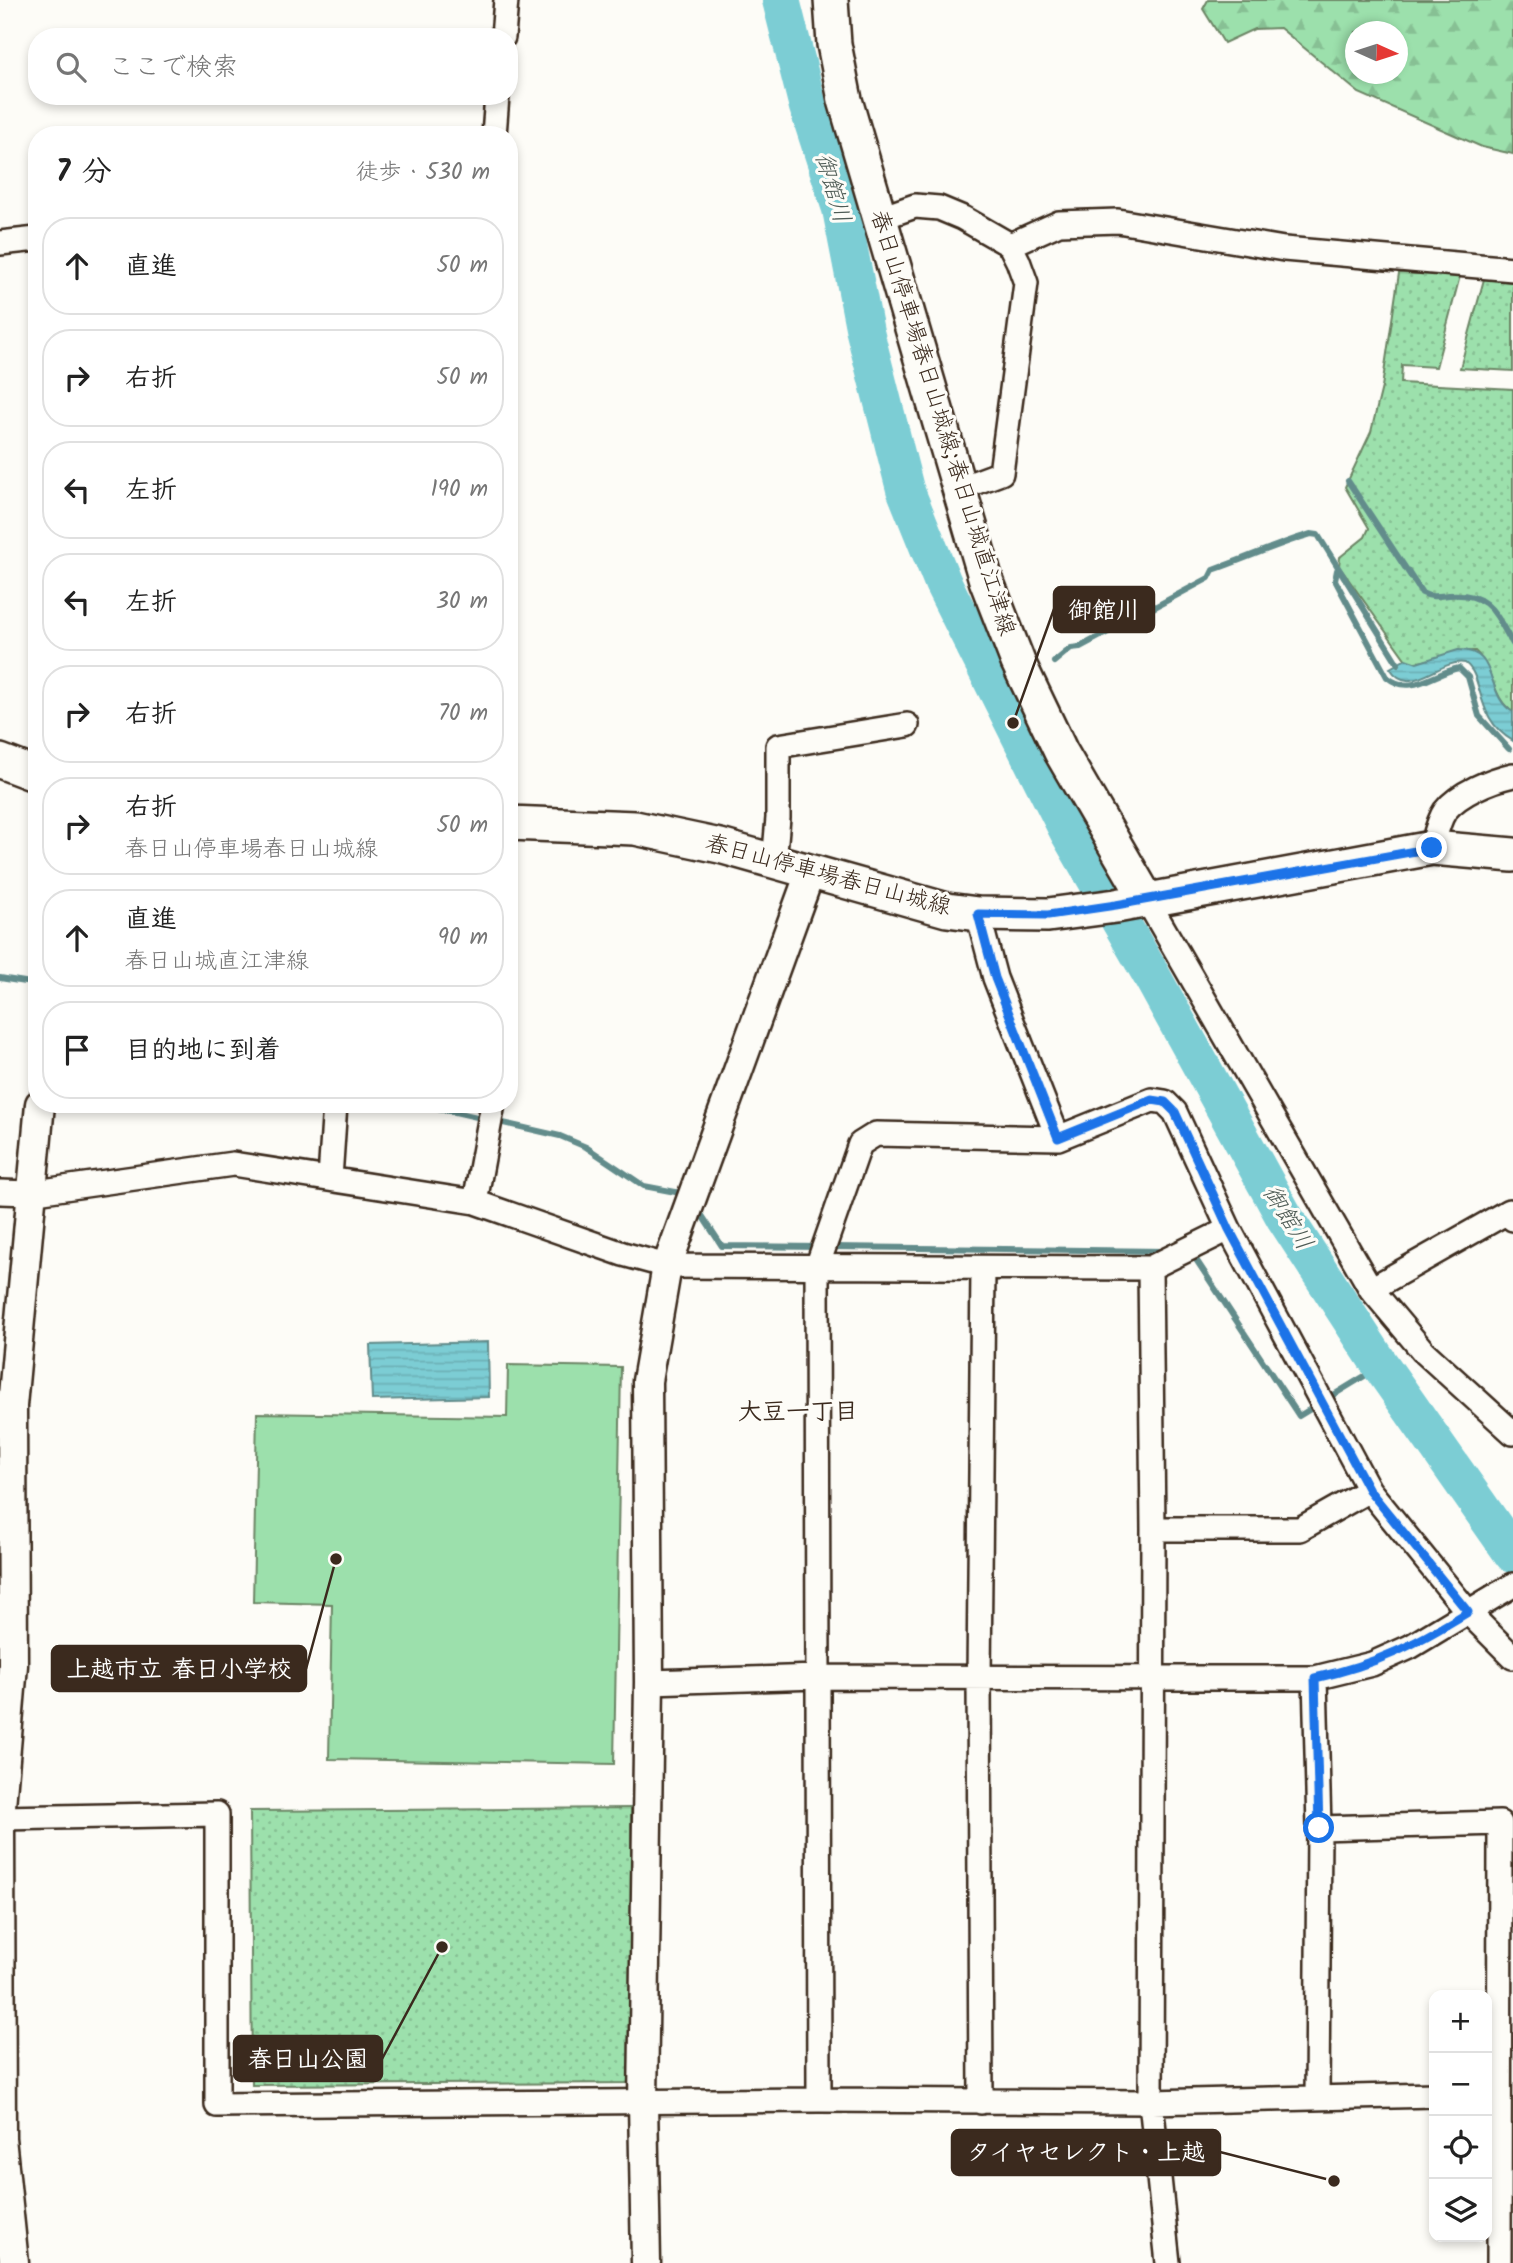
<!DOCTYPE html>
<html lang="ja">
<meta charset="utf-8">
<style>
:root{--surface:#fff;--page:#f6f6f6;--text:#222;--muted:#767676;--line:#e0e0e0}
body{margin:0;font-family:Kalam,"Klee One",sans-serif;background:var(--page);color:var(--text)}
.controls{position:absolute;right:21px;bottom:21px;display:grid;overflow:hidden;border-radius:14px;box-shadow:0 4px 10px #0003}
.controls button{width:63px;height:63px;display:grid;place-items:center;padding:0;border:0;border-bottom:2px solid var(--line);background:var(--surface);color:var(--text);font:35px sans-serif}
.compass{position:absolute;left:1345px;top:21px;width:63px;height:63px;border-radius:50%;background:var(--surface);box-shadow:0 4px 10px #0003;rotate:93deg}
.stop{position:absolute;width:21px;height:21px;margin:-16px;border:5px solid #1a73e8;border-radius:50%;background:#fff}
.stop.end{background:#1a73e8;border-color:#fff;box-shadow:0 2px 7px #0008}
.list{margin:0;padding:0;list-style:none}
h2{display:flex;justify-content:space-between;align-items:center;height:91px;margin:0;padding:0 28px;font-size:30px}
h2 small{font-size:23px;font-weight:400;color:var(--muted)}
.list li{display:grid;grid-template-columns:46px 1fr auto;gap:21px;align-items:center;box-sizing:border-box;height:98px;margin:0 14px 14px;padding:0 14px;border:2px solid var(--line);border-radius:28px}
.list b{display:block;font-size:26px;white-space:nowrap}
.list p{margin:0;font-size:23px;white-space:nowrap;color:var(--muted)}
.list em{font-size:23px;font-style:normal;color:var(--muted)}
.icon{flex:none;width:38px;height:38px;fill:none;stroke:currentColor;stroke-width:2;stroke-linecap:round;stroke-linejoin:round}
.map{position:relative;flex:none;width:1513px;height:2263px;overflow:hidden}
.search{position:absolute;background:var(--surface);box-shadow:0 4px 10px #0003;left:28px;top:28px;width:490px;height:77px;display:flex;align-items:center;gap:18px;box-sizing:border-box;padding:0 24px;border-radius:28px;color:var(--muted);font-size:26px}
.panel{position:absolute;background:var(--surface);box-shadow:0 4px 10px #0003;left:28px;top:126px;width:490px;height:987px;border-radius:28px}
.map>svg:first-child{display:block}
.green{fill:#9ce0ac;stroke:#6c8565;stroke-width:2}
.forest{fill:url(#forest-firs);stroke:#6c8565;stroke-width:2;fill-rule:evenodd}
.park{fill:url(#park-dots);stroke:#6c8565;stroke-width:2}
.water{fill:url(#water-rules);stroke:#628c8b;stroke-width:2}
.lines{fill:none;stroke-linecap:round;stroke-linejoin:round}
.stream{stroke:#628c8b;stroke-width:6}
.river{stroke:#7ccdd4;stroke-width:38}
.minor-casing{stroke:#3b2a1e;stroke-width:28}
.tertiary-casing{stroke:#3b2a1e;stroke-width:33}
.secondary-casing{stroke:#3b2a1e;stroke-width:38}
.minor{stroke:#fdfcf7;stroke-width:23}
.tertiary{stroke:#fdfcf7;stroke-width:28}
.secondary{stroke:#fdfcf7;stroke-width:33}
.route{stroke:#1a73e8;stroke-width:9}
.labels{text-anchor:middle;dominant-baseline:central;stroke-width:6;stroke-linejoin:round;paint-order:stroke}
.street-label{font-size:23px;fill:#3b2a1e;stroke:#fdfcf7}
.water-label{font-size:24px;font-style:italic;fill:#4e5b55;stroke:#fdfcf7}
.neighbourhood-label{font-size:24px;font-weight:bold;fill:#3b2a1e;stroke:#fdfcf7}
.leader{fill:none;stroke:#3b2a1e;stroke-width:2.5}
.callout-dot{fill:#3b2a1e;stroke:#fdfcf7;stroke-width:2.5}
.callout{fill:#3b2a1e;stroke:#3b2a1e;stroke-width:2.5}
.callout-label{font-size:24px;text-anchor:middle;font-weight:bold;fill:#fff}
</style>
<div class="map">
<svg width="1513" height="2263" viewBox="0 0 1513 2263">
<defs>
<pattern id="forest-firs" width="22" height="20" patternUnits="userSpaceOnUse" patternTransform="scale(1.75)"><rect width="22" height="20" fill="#9ce0ac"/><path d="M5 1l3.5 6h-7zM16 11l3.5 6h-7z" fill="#87c094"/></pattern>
<pattern id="park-dots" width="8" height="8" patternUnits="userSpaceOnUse" patternTransform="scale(1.75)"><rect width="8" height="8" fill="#9ce0ac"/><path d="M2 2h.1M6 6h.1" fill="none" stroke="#87c094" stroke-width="1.8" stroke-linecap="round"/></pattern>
<pattern id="water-rules" width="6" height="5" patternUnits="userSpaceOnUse" patternTransform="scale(1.75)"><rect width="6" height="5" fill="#7ccdd4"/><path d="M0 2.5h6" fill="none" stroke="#6cb0b6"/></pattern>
</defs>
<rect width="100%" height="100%" fill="#fdfcf7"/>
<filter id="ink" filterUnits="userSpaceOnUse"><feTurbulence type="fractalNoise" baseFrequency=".0143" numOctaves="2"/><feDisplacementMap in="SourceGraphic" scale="14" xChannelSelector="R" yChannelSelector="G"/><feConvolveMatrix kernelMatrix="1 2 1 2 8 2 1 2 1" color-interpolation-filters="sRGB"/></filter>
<g filter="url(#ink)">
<path class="green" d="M 508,1365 L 621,1367 L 614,1764 L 329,1759 L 332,1604 L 253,1602 L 257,1413 L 507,1417 Z"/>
<path class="forest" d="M 1208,0 L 1513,0 L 1513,154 L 1482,147 L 1359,93 L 1280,28 L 1254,29 L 1224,43 L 1203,9 ZM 1356,32 L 1398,32 L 1398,74 L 1356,74 Z"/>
<path class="park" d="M 1399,273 L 1460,276 L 1436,367 L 1402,365 L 1401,383 L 1513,389 L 1513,712 C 1492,699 1493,667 1475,651 C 1456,649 1418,668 1406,660 L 1339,566 L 1340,557 L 1365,537 L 1369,528 L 1345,487 L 1371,432 L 1382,387 Z
M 1484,279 L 1513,282 L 1513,371 L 1460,368 Z
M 631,1808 L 634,2083 L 252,2085 L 250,1811 Z"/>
<path class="water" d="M 1458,650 C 1500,649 1484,695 1513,712 L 1513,741 C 1474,719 1485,677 1465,663 C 1439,658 1410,700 1390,668 L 1406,659 L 1417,663 Z
M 488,1342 L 489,1397 L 372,1400 L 370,1345 Z"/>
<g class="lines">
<path class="stream" d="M 1348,481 L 1422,593 C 1431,598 1439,596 1449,595 C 1490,592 1495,614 1513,644
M 1337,570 L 1335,580 L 1387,677 C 1411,697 1433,673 1459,668 L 1468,677 L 1479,716 L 1509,749
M 1054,662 L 1071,648 L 1080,647 L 1209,578 L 1213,570 C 1247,558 1277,544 1311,534 L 1318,535 L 1398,664
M 0,978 L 37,984
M 420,1104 L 560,1136 L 586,1147 L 644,1186 L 686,1194
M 697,1208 L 722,1246 L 820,1247
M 831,1247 L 1166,1251
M 1191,1252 L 1299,1416 L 1381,1366"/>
<path class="river" d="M 781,0 L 808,107 L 841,209 L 865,332 L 905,489 L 943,583 L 1068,831 L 1149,971 L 1285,1218 L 1381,1366 L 1513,1554"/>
<g class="minor-casing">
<path id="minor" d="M 503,37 L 506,0
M 494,135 L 497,96
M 878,219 L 915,206 L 939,208 L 963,218 L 1010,245 L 1018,261 L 1026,283 L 1001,473 L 958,489
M 0,243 L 37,239
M 1010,245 L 1059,223 L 1118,221 L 1284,249 L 1513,269
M 1432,848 C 1435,837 1438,821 1445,811 C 1459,793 1491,780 1513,775
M 774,863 L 778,818 L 778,746 L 907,725
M 1147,900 L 1371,1289 L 1423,1351 L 1513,1433
M 978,914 L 995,978 L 1058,1138
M 330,1178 L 335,1104
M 0,1192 L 29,1193 L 233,1164 L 475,1202 L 623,1254 L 667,1266 L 1150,1268 L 1229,1229
M 475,1202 L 493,1104
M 1150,1268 L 1153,1529 L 1151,2102 L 1168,2263
M 1371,1289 L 1509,1211 L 1513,1219
M 1153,1529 L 1300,1529 L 1369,1490
M 1315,1678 L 1319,1828 L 1317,2097
M 649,1682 L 818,1677 L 1315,1678 L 1372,1664 L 1410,1647 L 1513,1585
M 0,1818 L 217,1814 L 217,2105 L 819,2100 L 1151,2102 L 1434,2095
M 1319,1828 L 1500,1823 L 1499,2263
M 819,2100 L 817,1267 L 860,1144 L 876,1134 L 1058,1138 L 1152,1100 L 1165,1102 L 1175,1112 L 1229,1229 L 1369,1490 L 1468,1612 L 1513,1657
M 981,2102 L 979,1678 L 983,1268"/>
</g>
<g class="tertiary-casing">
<path id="tertiary" d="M 14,2263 L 1,2138 L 0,1818 L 13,1665 L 12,1406 L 40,1104
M 646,2263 L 643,2102 L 649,1682 L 647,1381 L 667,1266 L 810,873"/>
</g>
<g class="secondary-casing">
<path id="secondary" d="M 831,0 L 834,44 L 845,100 L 986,580 L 1018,662 L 1061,752 L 1147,900
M 0,761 L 37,775
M 509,823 L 635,828 L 720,846 L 947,910 L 978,914 L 1048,915 L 1116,906 L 1432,848 L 1513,855"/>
</g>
<use href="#minor" class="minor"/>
<use href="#tertiary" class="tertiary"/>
<use href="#secondary" class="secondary"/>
</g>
</g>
<g class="lines" filter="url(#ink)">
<path class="route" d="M 1319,1828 L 1315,1678 C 1378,1664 1414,1645 1468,1612 L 1369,1490 L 1229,1229 L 1175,1112 L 1165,1102 L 1152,1100 L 1058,1138 L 995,978 L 978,914 L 1048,915 L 1116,905 L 1432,848"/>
</g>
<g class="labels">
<g class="street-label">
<text transform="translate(942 423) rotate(73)">春日山停車場春日山城線;春日山城直江津線</text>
<text transform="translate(828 876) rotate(15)">春日山停車場春日山城線</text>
</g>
<g class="water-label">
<text transform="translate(832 188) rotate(74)">御館川</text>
<text transform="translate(1287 1218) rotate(58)">御館川</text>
</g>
<g class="neighbourhood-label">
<text x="798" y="1412">大豆一丁目</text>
</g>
</g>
<path class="leader" d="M1013 723L1054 609M336 1559L306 1669M442 1947L382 2059M1334 2181L1220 2152"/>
<g class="callout-dot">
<circle cx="1013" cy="723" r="7"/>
<circle cx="336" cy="1559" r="7"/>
<circle cx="442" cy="1947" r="7"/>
<circle cx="1334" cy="2181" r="7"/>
</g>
<g class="callout">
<rect x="1054" y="587" width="100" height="45" rx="7"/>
<rect x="52" y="1646" width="254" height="45" rx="7"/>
<rect x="234" y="2036" width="148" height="45" rx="7"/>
<rect x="952" y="2130" width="268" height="45" rx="7"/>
</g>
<g class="callout-label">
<text x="1104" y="618">御館川</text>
<text x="179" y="1677">上越市立 春日小学校</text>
<text x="308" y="2067">春日山公園</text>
<text x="1086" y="2160">タイヤセレクト・上越</text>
</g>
</svg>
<div class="controls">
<button>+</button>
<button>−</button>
<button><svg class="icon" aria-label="locate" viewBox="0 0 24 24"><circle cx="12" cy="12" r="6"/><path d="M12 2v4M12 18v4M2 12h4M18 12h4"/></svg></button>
<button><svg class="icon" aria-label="layers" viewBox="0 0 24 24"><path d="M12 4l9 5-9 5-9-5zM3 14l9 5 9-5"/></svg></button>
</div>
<svg class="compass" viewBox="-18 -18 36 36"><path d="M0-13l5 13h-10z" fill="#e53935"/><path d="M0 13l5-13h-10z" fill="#767676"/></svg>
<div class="stop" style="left:1319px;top:1828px"></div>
<div class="stop end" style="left:1432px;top:848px"></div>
<div class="search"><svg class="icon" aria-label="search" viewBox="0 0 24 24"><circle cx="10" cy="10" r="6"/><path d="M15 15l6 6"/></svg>ここで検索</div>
<section class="panel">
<h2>7 分<small>徒歩 · 530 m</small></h2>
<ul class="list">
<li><svg class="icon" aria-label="ahead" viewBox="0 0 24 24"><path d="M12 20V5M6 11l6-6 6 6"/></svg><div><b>直進</b></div><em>50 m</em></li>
<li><svg class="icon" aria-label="right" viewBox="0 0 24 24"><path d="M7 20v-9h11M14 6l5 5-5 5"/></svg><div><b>右折</b></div><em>50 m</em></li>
<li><svg class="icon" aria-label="left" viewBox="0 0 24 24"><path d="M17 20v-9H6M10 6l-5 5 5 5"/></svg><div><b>左折</b></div><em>190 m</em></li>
<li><svg class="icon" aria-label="left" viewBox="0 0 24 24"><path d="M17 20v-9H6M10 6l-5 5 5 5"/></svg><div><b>左折</b></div><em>30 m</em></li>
<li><svg class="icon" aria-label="right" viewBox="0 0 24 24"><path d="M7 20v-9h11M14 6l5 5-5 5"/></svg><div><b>右折</b></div><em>70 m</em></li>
<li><svg class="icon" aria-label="right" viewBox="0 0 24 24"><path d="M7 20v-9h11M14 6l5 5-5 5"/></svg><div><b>右折</b><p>春日山停車場春日山城線</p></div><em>50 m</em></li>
<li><svg class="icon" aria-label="ahead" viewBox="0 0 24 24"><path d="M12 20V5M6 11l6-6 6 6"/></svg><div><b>直進</b><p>春日山城直江津線</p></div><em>90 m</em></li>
<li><svg class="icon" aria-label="arrive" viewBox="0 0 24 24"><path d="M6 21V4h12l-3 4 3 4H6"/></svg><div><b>目的地に到着</b></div></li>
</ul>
</section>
</div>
